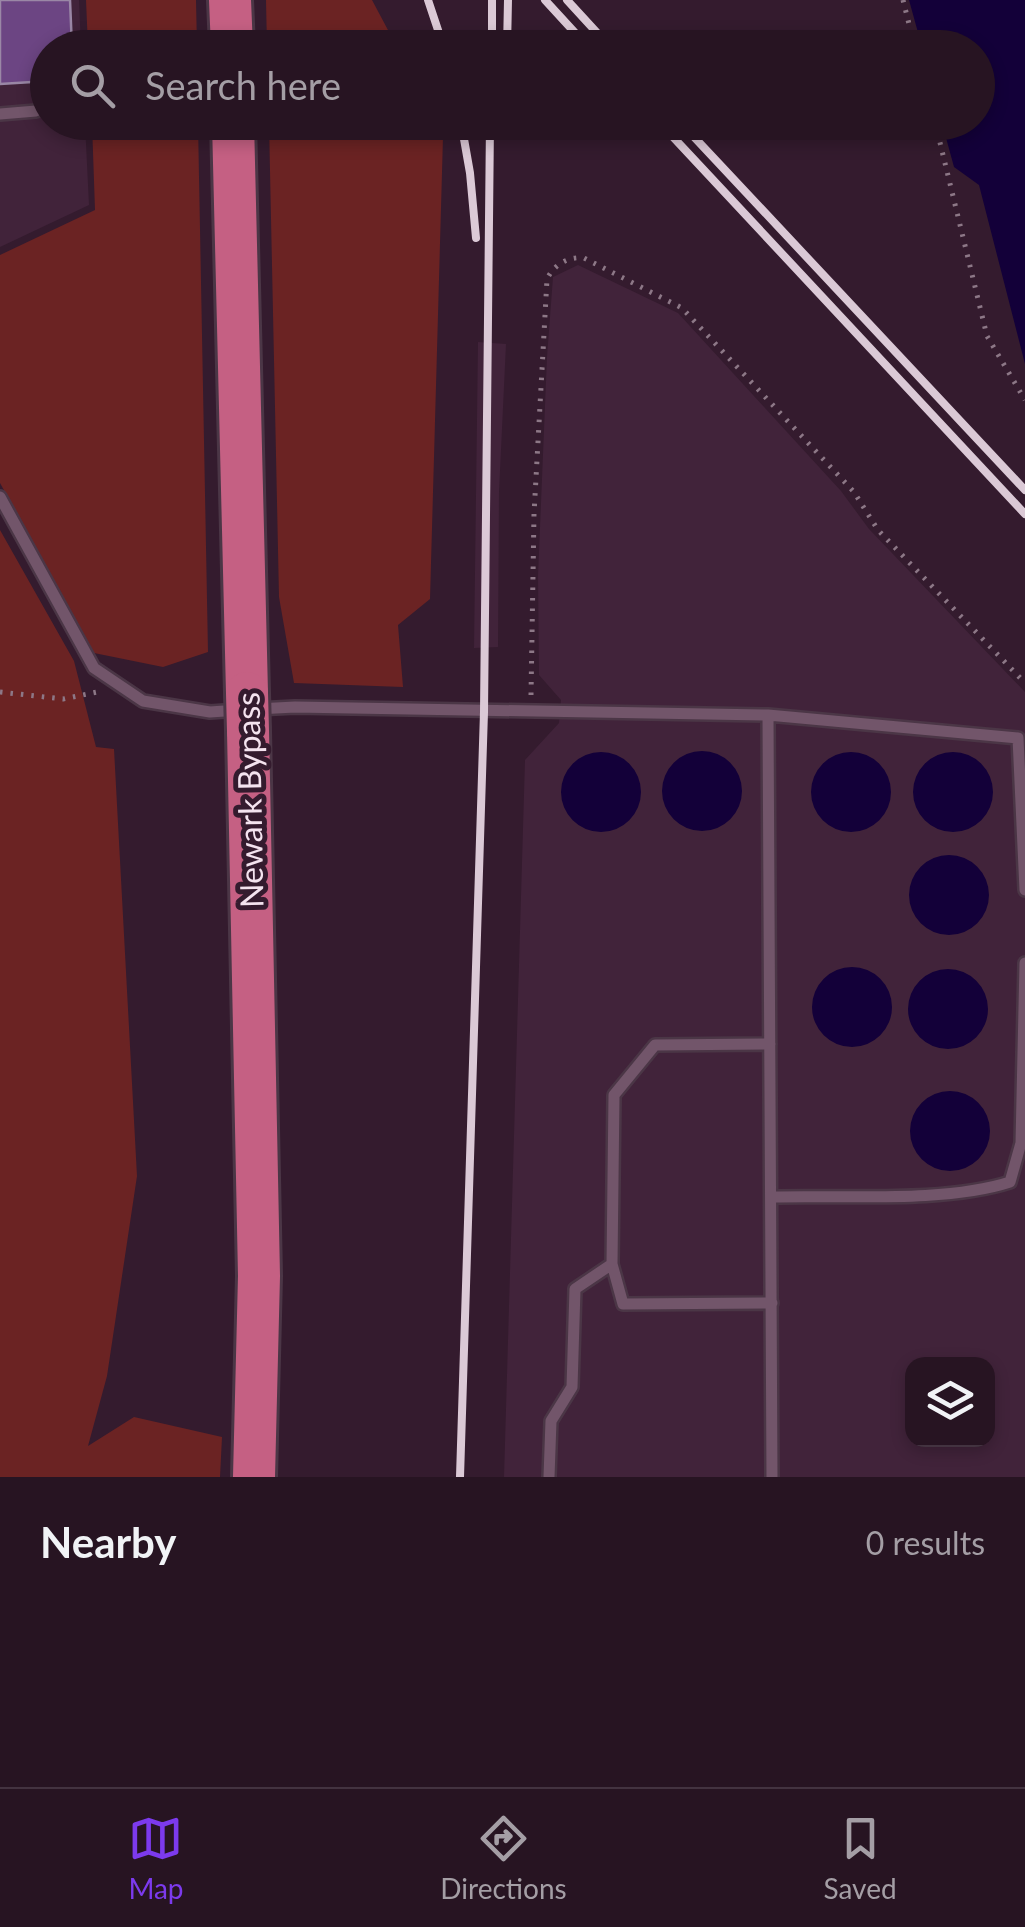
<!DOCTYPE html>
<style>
:root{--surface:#271422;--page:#2f1d2a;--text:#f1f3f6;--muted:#a49ea5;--line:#433340;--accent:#7c3aed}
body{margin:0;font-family:Lato,sans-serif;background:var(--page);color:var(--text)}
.controls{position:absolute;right:30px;bottom:30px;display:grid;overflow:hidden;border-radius:20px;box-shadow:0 5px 15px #0003}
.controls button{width:90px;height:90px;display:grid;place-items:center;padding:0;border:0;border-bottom:2px solid var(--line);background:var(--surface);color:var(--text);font:50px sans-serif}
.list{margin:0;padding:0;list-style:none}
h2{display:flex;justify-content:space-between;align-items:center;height:130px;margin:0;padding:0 40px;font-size:42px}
h2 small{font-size:32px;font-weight:400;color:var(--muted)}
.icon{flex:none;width:55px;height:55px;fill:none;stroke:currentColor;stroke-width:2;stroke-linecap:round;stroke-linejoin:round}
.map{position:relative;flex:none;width:1025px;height:1477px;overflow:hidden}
.search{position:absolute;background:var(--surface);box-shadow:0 5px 15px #0003;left:30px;right:30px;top:30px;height:110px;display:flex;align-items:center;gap:25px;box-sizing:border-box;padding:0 35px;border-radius:55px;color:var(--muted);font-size:38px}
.sheet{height:310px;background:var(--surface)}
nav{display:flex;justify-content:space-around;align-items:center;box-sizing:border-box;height:140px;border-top:2px solid var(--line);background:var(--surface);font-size:28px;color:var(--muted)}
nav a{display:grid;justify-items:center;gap:5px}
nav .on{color:var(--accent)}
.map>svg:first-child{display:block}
.built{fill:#41233a;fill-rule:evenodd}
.green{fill:#6b2323}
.water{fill:#130039}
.building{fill:#6c4583;stroke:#9a87a6;stroke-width:2.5}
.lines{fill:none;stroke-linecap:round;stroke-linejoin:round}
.lane-casing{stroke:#4b3646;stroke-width:16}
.highway-casing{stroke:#4b3646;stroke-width:48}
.path{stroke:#8d7887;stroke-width:5;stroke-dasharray:2.5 8;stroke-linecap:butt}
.lane{stroke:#72556a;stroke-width:11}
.highway{stroke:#c56083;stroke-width:42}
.rail{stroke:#dbc9d6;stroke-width:8}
.highway-bridge-casing{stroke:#4b3646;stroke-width:48;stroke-linecap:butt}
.highway-bridge{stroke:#c56083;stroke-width:42}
.labels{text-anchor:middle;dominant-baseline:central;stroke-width:10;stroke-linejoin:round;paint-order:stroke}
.street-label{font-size:32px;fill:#f4e3ef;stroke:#341b2e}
</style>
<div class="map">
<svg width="1025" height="1477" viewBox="0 0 1025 1477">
<rect width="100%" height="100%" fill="#341b2e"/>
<path class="built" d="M 0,0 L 79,0 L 81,47 L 48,48 L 48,122 L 85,123 L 89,205 L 0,247 Z
M 578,265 L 678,313 L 841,491 L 869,529 L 1025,692 L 1025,1477 L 504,1477 L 525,760 L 559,723 L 561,700 L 539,675 L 538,576 L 547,357 L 553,277 ZM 912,1364 L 988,1364 L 988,1440 L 912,1440 Z
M 478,342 L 506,344 L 499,492 L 498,647 L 474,648 Z"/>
<path class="green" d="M 86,0 L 196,0 L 197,47 L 88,47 Z
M 266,0 L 372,0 L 397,47 L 267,47 Z
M 92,123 L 198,123 L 208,652 L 163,667 L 94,653 L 0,483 L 0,255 L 95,210 Z
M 269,123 L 436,123 L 443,137 L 430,599 L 398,625 L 403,687 L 294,683 L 279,597 Z
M 0,530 L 74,661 L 96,747 L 114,749 L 137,1176 L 107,1376 L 88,1446 L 134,1417 L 222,1437 L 220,1477 L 0,1477 Z"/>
<path class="water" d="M 909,0 L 1025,0 L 1025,364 L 979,185 L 954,167 L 942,123 L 978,122 L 978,48 L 922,47 Z
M662 791a40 40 0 1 1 80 0a40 40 0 1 1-80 0Z
M811 792a40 40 0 1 1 80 0a40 40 0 1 1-80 0Z
M913 792a40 40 0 1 1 80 0a40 40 0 1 1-80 0Z
M561 792a40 40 0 1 1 80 0a40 40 0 1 1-80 0Z
M909 895a40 40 0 1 1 80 0a40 40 0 1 1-80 0Z
M812 1007a40 40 0 1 1 80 0a40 40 0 1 1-80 0Z
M908 1009a40 40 0 1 1 80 0a40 40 0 1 1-80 0Z
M910 1131a40 40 0 1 1 80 0a40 40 0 1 1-80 0Z"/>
<path class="building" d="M 0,0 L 70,0 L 72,48 L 48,48 L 48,81 L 0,84 Z"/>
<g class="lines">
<g class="lane-casing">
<path id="lane" d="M 0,114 L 36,111
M 0,497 L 94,668 L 143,701 L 210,712 L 239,710
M 257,709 L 295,707 L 768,715 L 1018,738 L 1025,890
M 768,715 L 772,1477
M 772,1197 C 842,1195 946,1203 1010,1182 L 1021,1143 L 1025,963
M 612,1264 L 623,1304 L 772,1303
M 549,1477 L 551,1421 L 572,1387 L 575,1289 L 612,1264 L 614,1095 L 655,1045 L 770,1044"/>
</g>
<g class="highway-casing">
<path id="highway" d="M 230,0 L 232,48
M 233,122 L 247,693
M 248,731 L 259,1276 L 254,1477"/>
</g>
<path class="path" d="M 903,0 L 915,48
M 935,122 L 987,336 L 1025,400
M 0,692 L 63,699 L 97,692
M 531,695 L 534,514 L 547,279 C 554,265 568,256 584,258 L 682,308 L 854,492 L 878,530 L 1025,683"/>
<use href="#lane" class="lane"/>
<use href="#highway" class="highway"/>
<path class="rail" d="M 428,0 L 444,48
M 545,0 L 589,48
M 567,0 L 611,48
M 492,48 L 492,0
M 507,48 L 508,0
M 461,122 L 470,173 L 476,238
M 659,122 L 1025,514
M 680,122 L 1025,490
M 460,1477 L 484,712 L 490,122"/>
<g class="highway-bridge-casing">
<path id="highway-bridge" d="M 247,693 L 248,731"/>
</g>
<use href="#highway-bridge" class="highway-bridge"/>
</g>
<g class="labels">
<g class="street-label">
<text transform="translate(249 800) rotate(-91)">Newark Bypass</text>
</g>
</g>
</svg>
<div class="controls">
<button><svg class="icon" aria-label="layers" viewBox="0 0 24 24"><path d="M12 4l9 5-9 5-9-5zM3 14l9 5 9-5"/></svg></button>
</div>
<div class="search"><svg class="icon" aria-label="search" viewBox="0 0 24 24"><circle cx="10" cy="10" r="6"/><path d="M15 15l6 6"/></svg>Search here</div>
</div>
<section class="sheet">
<h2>Nearby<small>0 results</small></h2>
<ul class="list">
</ul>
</section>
<nav>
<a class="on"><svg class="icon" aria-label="map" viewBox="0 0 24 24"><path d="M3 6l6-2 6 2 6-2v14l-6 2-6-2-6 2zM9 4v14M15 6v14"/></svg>Map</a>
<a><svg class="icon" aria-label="directions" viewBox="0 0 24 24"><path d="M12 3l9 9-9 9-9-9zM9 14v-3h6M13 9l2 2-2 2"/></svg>Directions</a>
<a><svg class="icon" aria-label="saved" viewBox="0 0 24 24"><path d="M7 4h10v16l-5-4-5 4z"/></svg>Saved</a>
</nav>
